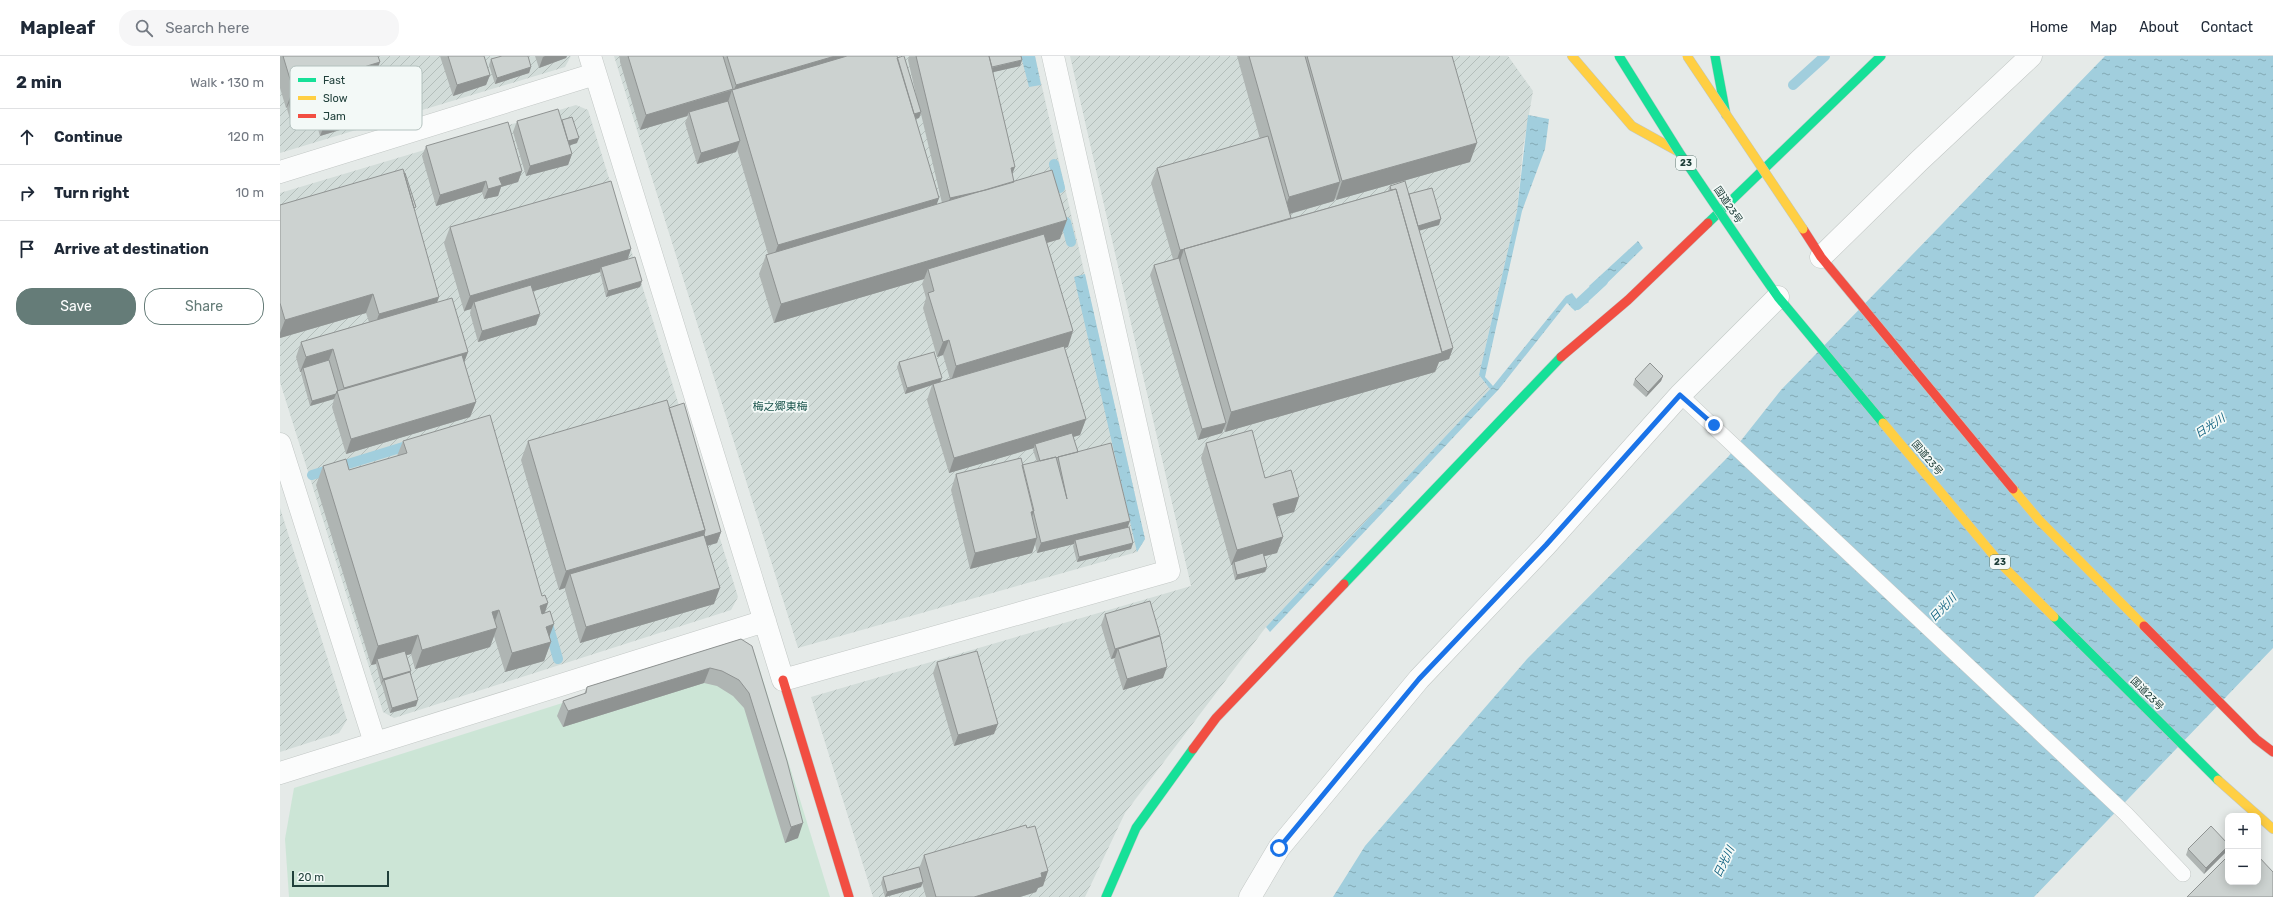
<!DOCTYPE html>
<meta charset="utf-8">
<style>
:root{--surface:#fff;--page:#f6f6f7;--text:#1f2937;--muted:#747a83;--line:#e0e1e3;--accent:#657c78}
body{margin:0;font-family:Rubik,"Noto Sans JP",sans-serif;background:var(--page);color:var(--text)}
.controls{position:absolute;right:12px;bottom:12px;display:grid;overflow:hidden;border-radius:8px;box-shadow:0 2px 10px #0003}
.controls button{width:36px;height:36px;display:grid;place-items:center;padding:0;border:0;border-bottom:1px solid var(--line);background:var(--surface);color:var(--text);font:20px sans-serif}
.scale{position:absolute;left:12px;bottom:10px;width:97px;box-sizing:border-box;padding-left:4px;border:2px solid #20403b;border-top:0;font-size:11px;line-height:14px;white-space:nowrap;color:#20403b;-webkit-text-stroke:3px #f3f9f7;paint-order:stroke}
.stop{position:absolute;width:12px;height:12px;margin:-9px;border:3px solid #1a73e8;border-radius:50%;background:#fff}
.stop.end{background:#1a73e8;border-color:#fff;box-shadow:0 1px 4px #0008}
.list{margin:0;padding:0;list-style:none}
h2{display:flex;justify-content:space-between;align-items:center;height:52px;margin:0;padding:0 16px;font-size:17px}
h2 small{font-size:13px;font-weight:400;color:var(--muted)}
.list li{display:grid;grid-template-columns:26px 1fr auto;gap:12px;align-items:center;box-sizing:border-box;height:56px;padding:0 16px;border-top:1px solid var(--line)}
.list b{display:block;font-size:15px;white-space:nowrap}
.list em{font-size:13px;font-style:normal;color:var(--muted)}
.actions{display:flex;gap:8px;padding:12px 16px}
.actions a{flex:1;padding:9px 0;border:1px solid var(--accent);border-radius:16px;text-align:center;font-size:14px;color:var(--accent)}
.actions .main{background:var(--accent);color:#fff}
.icon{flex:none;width:22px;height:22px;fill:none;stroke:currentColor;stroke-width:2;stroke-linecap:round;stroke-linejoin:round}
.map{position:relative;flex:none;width:1993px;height:841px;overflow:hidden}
header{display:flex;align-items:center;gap:24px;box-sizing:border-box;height:56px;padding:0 20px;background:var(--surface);border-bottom:1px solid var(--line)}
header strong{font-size:19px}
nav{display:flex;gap:22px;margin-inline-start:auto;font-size:14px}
.search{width:280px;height:36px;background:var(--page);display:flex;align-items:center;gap:10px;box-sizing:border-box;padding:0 14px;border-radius:16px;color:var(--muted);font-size:15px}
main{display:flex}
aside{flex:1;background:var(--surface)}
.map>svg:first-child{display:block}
.industrial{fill:url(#industrial-furrows)}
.pitch{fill:#cce5d6}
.water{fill:url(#water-ripples)}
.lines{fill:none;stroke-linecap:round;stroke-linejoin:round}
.stream{stroke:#a1cedd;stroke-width:10}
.lane-casing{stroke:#c2c7c5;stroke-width:16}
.street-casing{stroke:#c2c7c5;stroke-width:23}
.fast-casing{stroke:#c0c8c6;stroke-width:10}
.slow-casing{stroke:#c0c8c6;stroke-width:10}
.jam-casing{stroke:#c0c8c6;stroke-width:10}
.lane{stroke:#fbfcfc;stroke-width:15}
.street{stroke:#fbfcfc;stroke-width:22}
.fast{stroke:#16e098;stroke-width:9}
.slow{stroke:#ffcf43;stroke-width:9}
.jam{stroke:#f24e42;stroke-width:9}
.fast-bridge-casing{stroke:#bcc7c5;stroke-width:10;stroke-linecap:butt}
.slow-bridge-casing{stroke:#bcc7c5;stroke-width:10;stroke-linecap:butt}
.fast-bridge{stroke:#16e098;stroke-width:9}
.slow-bridge{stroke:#ffcf43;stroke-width:9}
.wall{fill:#afb5b3;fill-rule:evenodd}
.shaded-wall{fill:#8f9392}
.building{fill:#ccd2d0;stroke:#8f9392}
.route{stroke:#1a73e8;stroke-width:5}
.labels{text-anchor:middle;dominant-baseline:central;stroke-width:3.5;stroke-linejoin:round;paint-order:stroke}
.shield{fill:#f3f9f7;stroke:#5f7873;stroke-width:1}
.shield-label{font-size:9px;font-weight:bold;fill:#20403b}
.street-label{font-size:10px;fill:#20403b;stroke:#f3f9f7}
.neighbourhood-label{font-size:11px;fill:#1a544c;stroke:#f3f9f7}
.water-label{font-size:11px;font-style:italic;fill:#146482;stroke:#f3f9f7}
.key{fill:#f3f9f7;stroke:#b4c2bf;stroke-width:1}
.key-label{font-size:11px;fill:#20403b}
</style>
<header>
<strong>Mapleaf</strong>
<div class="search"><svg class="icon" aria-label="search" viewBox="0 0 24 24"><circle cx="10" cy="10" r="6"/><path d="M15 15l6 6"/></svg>Search here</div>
<nav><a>Home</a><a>Map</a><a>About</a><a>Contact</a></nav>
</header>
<main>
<aside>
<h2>2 min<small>Walk · 130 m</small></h2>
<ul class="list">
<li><svg class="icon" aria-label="ahead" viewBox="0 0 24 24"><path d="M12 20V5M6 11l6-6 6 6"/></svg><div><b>Continue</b></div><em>120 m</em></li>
<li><svg class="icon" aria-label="right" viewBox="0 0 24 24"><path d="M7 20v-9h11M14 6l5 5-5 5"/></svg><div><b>Turn right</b></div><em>10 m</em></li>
<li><svg class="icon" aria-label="arrive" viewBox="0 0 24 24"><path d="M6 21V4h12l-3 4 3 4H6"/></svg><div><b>Arrive at destination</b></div></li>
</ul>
<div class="actions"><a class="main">Save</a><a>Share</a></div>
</aside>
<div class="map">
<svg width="1993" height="841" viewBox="0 0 1993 841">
<defs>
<pattern id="industrial-furrows" width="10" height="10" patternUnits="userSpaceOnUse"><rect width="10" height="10" fill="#d2dcd9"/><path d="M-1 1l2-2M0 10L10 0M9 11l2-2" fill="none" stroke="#b4bebb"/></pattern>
<pattern id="water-ripples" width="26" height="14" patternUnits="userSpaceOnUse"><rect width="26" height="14" fill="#a1cedd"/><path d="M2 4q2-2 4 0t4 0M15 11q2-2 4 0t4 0" fill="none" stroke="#83a9b4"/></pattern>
</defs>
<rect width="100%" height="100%" fill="#e5eae8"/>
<path class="industrial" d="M 0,0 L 291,0 L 285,11 L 0,97 Z
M 334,0 L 755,0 L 865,483 L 857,496 L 518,592 Z
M 790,0 L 1228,0 L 1253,35 L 1243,93 L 1237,155 L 1199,319 L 1210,333 L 986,571 L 845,757 L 805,841 L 593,841 L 531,641 L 911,530 Z
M 296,49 L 308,54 L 458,541 L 451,554 L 114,662 L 103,656 L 0,326 L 0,137 Z
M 0,452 L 67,664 L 59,677 L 0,696 Z"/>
<path class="pitch" d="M 459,591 L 475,598 L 550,841 L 9,841 L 5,783 L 14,732 Z"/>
<path class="water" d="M 741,0 L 755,0 L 761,29 L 749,31 Z
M 1825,0 L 1993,0 L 1993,592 L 1754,841 L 1053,841 L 1085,790 L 1247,603 L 1448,401 L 1501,334 Z
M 1248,59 L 1269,63 L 1265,93 L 1242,155 L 1205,321 L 1213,330 L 1286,240 L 1292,237 L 1298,245 L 1303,239 L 1309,246 L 1295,255 L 1287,247 L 1219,333 L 990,576 L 986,571 L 1210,333 L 1199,319 L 1237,155 Z
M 1358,185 L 1363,192 L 1316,238 L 1309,230 Z
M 805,218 L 865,483 L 857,496 L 794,221 Z"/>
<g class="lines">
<path class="stream" d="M 1513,29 L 1545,0
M 774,108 L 780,132
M 786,166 L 791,186
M 1295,248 L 1297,249 L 1323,225
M 32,419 L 133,388
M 267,565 L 278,603"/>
<g class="lane-casing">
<path id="lane" d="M 1400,339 L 1846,758 L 1903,818"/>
</g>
<g class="street-casing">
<path id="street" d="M 310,0 L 503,624 L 889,515 L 773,0
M 0,116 L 315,18
M 1541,201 L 1639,105 L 1751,0
M 0,388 L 95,687
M 0,717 L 485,565
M 970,841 L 999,792 L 1139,623 L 1266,489 L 1400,339 L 1498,241"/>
</g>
<g class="fast-casing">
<path id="fast" d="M 1435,0 L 1446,59
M 1428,167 L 1601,0
M 1477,211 L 1498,241 L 1603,367
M 1064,528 L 1281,301
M 1774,561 L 1938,724
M 826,841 L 856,772 L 913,693"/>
</g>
<g class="slow-casing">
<path id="slow" d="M 1292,0 L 1352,70 L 1399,96
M 1603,367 L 1720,507 L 1774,561
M 1733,433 L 1759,464 L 1864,570
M 1938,724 L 1993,773"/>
</g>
<g class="jam-casing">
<path id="jam" d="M 1523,173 L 1541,201 L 1733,433
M 1281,301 L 1348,244 L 1428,167
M 1864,570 L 1976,683 L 1993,696
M 503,624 L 569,841
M 913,693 L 936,662 L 1064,528"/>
</g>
<use href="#lane" class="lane"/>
<use href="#street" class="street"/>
<use href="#fast" class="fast"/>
<use href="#slow" class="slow"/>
<use href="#jam" class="jam"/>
<g class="fast-bridge-casing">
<path id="fast-bridge" d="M 1339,0 L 1399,96 L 1477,211"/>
</g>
<g class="slow-bridge-casing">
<path id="slow-bridge" d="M 1407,0 L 1523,173"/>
</g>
<use href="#fast-bridge" class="fast-bridge"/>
<use href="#slow-bridge" class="slow-bridge"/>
</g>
<path class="wall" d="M 0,0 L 98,0 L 95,19 L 107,51 L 103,61 L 40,80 L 33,56 L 32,60 L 11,66 L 7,53 L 7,51 L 6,52 L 0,32 Z
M 160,0 L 204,0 L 210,19 L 206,29 L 173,40 Z
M 255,0 L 287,0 L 286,2 L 259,12 Z
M 339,0 L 619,0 L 617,1 L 637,43 L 628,4 L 629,0 L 741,0 L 742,4 L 740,10 L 713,16 L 732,119 L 734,126 L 780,183 L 767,187 L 788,291 L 784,292 L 806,363 L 800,379 L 793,381 L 798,396 L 848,471 L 853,487 L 851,493 L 797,506 L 793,490 L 794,488 L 757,497 L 755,488 L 752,497 L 690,513 L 671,434 L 676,418 L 742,409 L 757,406 L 753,394 L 754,392 L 669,417 L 647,344 L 652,329 L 625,338 L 617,311 L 619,306 L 660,326 L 670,323 L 663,299 L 657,301 L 643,252 L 646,242 L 642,228 L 644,223 L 494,267 L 479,218 L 486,199 L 488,198 L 457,93 L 456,96 L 417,108 L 405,67 L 408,60 L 360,74 L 340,6 L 340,4 ZM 641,58 L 662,147 L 656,149 L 659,142 L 635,63 L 639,62 Z
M 957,0 L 1172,0 L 1190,106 L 1056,144 L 1055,142 L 1054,145 L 1010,158 L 1011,162 L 1108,135 L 1110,130 L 1129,138 L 1159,169 L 1139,174 L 1173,292 L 1169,303 L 1159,306 L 1155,316 L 945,376 L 943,372 L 942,377 L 918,384 L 870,219 L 874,209 L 893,203 L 871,127 L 877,112 L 980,83 Z
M 211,3 L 251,11 L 249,17 L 215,28 L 209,9 Z
M 282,64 L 297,87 L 289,89 L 292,98 L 288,109 L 246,120 L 233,76 L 237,65 Z
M 146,90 L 242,115 L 238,126 L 221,131 L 218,140 L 204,143 L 202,136 L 156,150 L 142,100 Z
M 0,149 L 134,154 L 159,241 L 157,246 L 188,296 L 184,306 L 196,346 L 190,361 L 66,398 L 52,351 L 54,343 L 30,350 L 21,317 L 21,316 L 20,316 L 16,301 L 21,286 L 89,266 L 86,257 L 0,282 Z
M 170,171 L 351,193 L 347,204 L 360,231 L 326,241 L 320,216 L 253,235 L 260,258 L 256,269 L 198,286 L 190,257 L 191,253 L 184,255 L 164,187 Z
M 1383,320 L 1381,325 L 1366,341 L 1353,329 L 1355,323 Z
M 389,352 L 441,476 L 437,487 L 427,490 L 434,548 L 300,587 L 285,534 L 285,532 L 279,534 L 241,404 L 248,385 Z
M 123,385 L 262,540 L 268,547 L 265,557 L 271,586 L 264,605 L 225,616 L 214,580 L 210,591 L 135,613 L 131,598 L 126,599 L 136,650 L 110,657 L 102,629 L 102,628 L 101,628 L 96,608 L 91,609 L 36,429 L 43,410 L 69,414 L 117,400 Z
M 926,387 L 1019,441 L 1014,456 L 996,461 L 1003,481 L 997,497 L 984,500 L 987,511 L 985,516 L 955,524 L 952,511 L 952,509 L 951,509 L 921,402 Z
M 825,558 L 880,579 L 879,581 L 883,622 L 843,634 L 834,604 L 835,602 L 831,603 L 821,569 Z
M 461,583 L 518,782 L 505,787 L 464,652 L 453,640 L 437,630 L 424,627 L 283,671 L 277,660 L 283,645 L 304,638 L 307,631 Z
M 657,606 L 714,678 L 674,690 L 653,617 Z
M 747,772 L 768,815 L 763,830 L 758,832 L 756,836 L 740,841 L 646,841 L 642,827 L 641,831 L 605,841 L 601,827 L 603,821 L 639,813 L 644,799 Z
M 1908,793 L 1947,795 L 1924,818 L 1906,799 Z"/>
<path class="shaded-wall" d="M 265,0 L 287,0 L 286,2 L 259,12 L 263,1 Z
M 555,0 L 601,0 L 453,36 L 456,29 Z
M 742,4 L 740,10 L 705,18 L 707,13 Z
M 100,6 L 93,26 L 35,38 L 32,44 L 10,51 L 9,47 L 7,51 L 6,52 L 13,33 Z
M 251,11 L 249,17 L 215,28 L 217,22 Z
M 210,19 L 206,29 L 173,40 L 177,29 Z
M 452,34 L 447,49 L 409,56 L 407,60 L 360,74 L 366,59 Z
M 107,51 L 103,61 L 40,80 L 44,70 Z
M 34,54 L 32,60 L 11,66 L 13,61 Z
M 641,56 L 639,62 L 625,66 L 627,60 Z
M 299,82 L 297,87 L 285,91 L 287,85 Z
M 460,85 L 456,96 L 417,108 L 421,97 Z
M 1197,87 L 1190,106 L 1056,144 L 1062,125 Z
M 292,98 L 288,109 L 246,120 L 250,110 Z
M 735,111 L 729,127 L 731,112 Z
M 242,115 L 238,126 L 221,131 L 218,140 L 204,143 L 208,133 L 219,122 Z
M 206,125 L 202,136 L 156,150 L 160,139 Z
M 1060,126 L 1054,145 L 1002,160 L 1009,141 Z
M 734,127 L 664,158 L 670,142 Z
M 659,142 L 652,161 L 491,208 L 498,189 Z
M 1161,163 L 1159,169 L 1135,176 L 1137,170 Z
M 787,164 L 780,183 L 650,221 L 648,213 L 644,223 L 494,267 L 501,248 Z
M 351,193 L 346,208 L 321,211 L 320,216 L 195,252 L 194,246 L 191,253 L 184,255 L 190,240 Z
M 904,193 L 899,208 L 895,210 L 900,194 Z
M 362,225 L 360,231 L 326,241 L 328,235 Z
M 93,238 L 86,257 L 0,282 L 0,277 L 5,264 Z
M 159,241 L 152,260 L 92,277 L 99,258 Z
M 260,258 L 256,269 L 198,286 L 202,275 Z
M 793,275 L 788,291 L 671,325 L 676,310 Z
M 669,284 L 663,299 L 657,301 L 663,286 Z
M 1173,292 L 1169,303 L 1159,306 L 1155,316 L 945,376 L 951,356 Z
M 53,293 L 47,309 L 23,312 L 21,316 L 20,316 L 26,301 Z
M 188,296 L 182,312 L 60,344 L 64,332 Z
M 1383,320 L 1381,325 L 1366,341 L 1368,336 Z
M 662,322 L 660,327 L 653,328 L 652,329 L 625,338 L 627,332 Z
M 56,338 L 54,343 L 30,350 L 32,345 Z
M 196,346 L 190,361 L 66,398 L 71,383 Z
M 806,363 L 800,379 L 756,392 L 755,388 L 754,392 L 669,417 L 674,402 Z
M 946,367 L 942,377 L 918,384 L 922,373 Z
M 1019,441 L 1014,456 L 987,463 L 993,448 Z
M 754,455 L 748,471 L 751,456 Z
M 850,465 L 846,476 L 795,484 L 794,488 L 757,497 L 761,487 Z
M 425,474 L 441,476 L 437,487 L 419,492 L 290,518 L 285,532 L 279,534 L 286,515 Z
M 1003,481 L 997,497 L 954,508 L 954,506 L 952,509 L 951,509 L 957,494 Z
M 757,482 L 752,497 L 690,513 L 695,497 Z
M 853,487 L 851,493 L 797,506 L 799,501 Z
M 987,511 L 985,516 L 955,524 L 957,519 Z
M 440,532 L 434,548 L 300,587 L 306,571 Z
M 268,547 L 261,567 L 260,550 Z
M 219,554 L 212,573 L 212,556 Z
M 274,568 L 267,587 L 271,586 L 264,605 L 225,616 L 232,597 L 266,571 Z
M 217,572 L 210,591 L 135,613 L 142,594 Z
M 138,579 L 131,598 L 99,607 L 97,603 L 96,608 L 91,609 L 98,590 Z
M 880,579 L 876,590 L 838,593 L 835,602 L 831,603 L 835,593 Z
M 887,611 L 883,622 L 843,634 L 847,623 Z
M 430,612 L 424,627 L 283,671 L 288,655 Z
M 131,615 L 129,620 L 104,624 L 101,628 L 103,623 Z
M 138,644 L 136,650 L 110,657 L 112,652 Z
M 718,668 L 714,678 L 674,690 L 678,679 Z
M 523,767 L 518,782 L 505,787 L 511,771 Z
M 1948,790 L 1947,795 L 1924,818 L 1926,812 Z
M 768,815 L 763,830 L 758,832 L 756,836 L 740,841 L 694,841 L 761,817 Z
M 643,826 L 641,831 L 605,841 L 607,836 Z"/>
<path class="building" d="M 3,0 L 98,0 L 100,6 L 13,33 Z
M 168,0 L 204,0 L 210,19 L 177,29 Z
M 222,0 L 248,0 L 251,11 L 217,22 L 211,3 Z
M 348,0 L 443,0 L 453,33 L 366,59 Z
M 447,0 L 555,0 L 456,29 Z
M 567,0 L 617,0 L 659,142 L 498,189 L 452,34 Z
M 623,0 L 624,0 L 641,56 L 634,58 L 617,2 Z
M 636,0 L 709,0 L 735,111 L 731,112 L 734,126 L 706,134 L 670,142 Z
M 709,0 L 741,0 L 742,4 L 712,11 Z
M 969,0 L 1025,0 L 1060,126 L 1009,141 Z
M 1027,0 L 1172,0 L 1197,87 L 1062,125 Z
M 30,41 L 34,54 L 13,61 L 9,47 Z
M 448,45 L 460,85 L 421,97 L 409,56 Z
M 278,53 L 292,98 L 250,110 L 237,65 Z
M 292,61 L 299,82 L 288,85 L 282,64 Z
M 228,66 L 242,115 L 219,122 L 222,129 L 208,133 L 206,125 L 160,139 L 146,90 Z
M 988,80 L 1011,162 L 904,193 L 905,193 L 900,194 L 877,112 Z
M 123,113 L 159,241 L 99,258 L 93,238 L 5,264 L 0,247 L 0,149 Z
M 772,114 L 787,164 L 501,248 L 486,199 Z
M 124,117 L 125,117 L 136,151 L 134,152 Z
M 331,125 L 351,193 L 190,240 L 170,171 Z
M 1125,125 L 1173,292 L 1162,296 L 1116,133 L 1111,134 L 1110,130 Z
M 1152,132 L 1161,163 L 1138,170 L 1129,138 Z
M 1116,133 L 1162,297 L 951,356 L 904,193 Z
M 764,178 L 793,275 L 676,310 L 669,284 L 663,286 L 648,237 L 654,235 L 648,213 Z
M 355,201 L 362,225 L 328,235 L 321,211 Z
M 899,202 L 946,367 L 922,373 L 874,209 Z
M 251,229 L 260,258 L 202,275 L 194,246 Z
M 172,242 L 188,296 L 64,332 L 53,293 L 26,301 L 21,286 Z
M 784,290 L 806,363 L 674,402 L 653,328 Z
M 654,296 L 662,322 L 627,332 L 619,306 Z
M 182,299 L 196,346 L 71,383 L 57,335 Z
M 49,304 L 58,335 L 57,335 L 56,338 L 32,345 L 23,312 Z
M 1370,307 L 1383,320 L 1368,336 L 1355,323 Z
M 387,344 L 425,474 L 286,515 L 248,385 Z
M 404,347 L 441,476 L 425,481 L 424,479 L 425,474 L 389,352 Z
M 210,359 L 262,540 L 265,539 L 268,547 L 260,550 L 262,558 L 270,555 L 274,568 L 266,571 L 271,586 L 232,597 L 219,554 L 212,556 L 217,572 L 142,594 L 138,579 L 98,590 L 43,410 L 66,403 L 69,414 L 127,397 L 123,385 Z
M 972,374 L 985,422 L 1011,414 L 1019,441 L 993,448 L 1003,481 L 957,494 L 926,387 Z
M 792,377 L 798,396 L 778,401 L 777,402 L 776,401 L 760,405 L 755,388 Z
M 831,387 L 850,465 L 761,487 L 742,409 L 776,401 L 787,443 L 778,401 Z
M 741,402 L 754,455 L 751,456 L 757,482 L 695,497 L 676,418 Z
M 849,471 L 853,487 L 799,501 L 795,484 Z
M 424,479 L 440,532 L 306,571 L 290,518 Z
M 983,497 L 987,511 L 957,519 L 954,506 Z
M 870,545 L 880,579 L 835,593 L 825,558 Z
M 880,580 L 887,611 L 847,623 L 838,593 Z
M 461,583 L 472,590 L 507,705 L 523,767 L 511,771 L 469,637 L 459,624 L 442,615 L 430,612 L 288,655 L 283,645 L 306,637 L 307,631 Z
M 125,595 L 131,615 L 103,623 L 97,603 Z
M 697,595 L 718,668 L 678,679 L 657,606 Z
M 130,616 L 138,644 L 112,652 L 104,624 Z
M 746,769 L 747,772 L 755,770 L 768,815 L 761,817 L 762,821 L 694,841 L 656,841 L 644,799 Z
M 1931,770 L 1948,788 L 1948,790 L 1926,812 L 1908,793 Z
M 1948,800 L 1948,826 L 1978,826 L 1978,800 L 1993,816 L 1993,841 L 1907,841 Z
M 639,811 L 643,826 L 607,836 L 603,821 Z"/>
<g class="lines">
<path class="route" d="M 999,792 L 1139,623 L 1266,489 L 1400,339 L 1434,369"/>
</g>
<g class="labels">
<g class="shield">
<rect x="1396" y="100" width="20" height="14" rx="3"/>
<rect x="1710" y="499" width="20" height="14" rx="3"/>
</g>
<g class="shield-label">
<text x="1406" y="107">23</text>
<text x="1720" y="506">23</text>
</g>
<g class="street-label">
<text transform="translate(1448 149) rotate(56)">国道23号</text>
<text transform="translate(1647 402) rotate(50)">国道23号</text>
<text transform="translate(1867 638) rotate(45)">国道23号</text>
</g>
<g class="neighbourhood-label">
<text x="500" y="350">梅之郷東梅</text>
</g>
<g class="water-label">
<text transform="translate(1930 370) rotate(-33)">日光川</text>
<text transform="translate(1663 552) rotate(-46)">日光川</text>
<text transform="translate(1444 806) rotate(-64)">日光川</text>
</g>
</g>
<rect x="10" y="10" width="132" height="64" rx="6" class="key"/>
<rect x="18" y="22" width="18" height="4" fill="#16e098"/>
<rect x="18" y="40" width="18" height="4" fill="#ffcf43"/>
<rect x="18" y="58" width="18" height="4" fill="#f24e42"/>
<g class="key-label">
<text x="43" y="28">Fast</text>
<text x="43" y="46">Slow</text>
<text x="43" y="64">Jam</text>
</g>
</svg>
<div class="controls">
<button>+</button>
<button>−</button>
</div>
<div class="scale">20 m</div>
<div class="stop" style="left:999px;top:792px"></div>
<div class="stop end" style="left:1434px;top:369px"></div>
</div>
</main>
